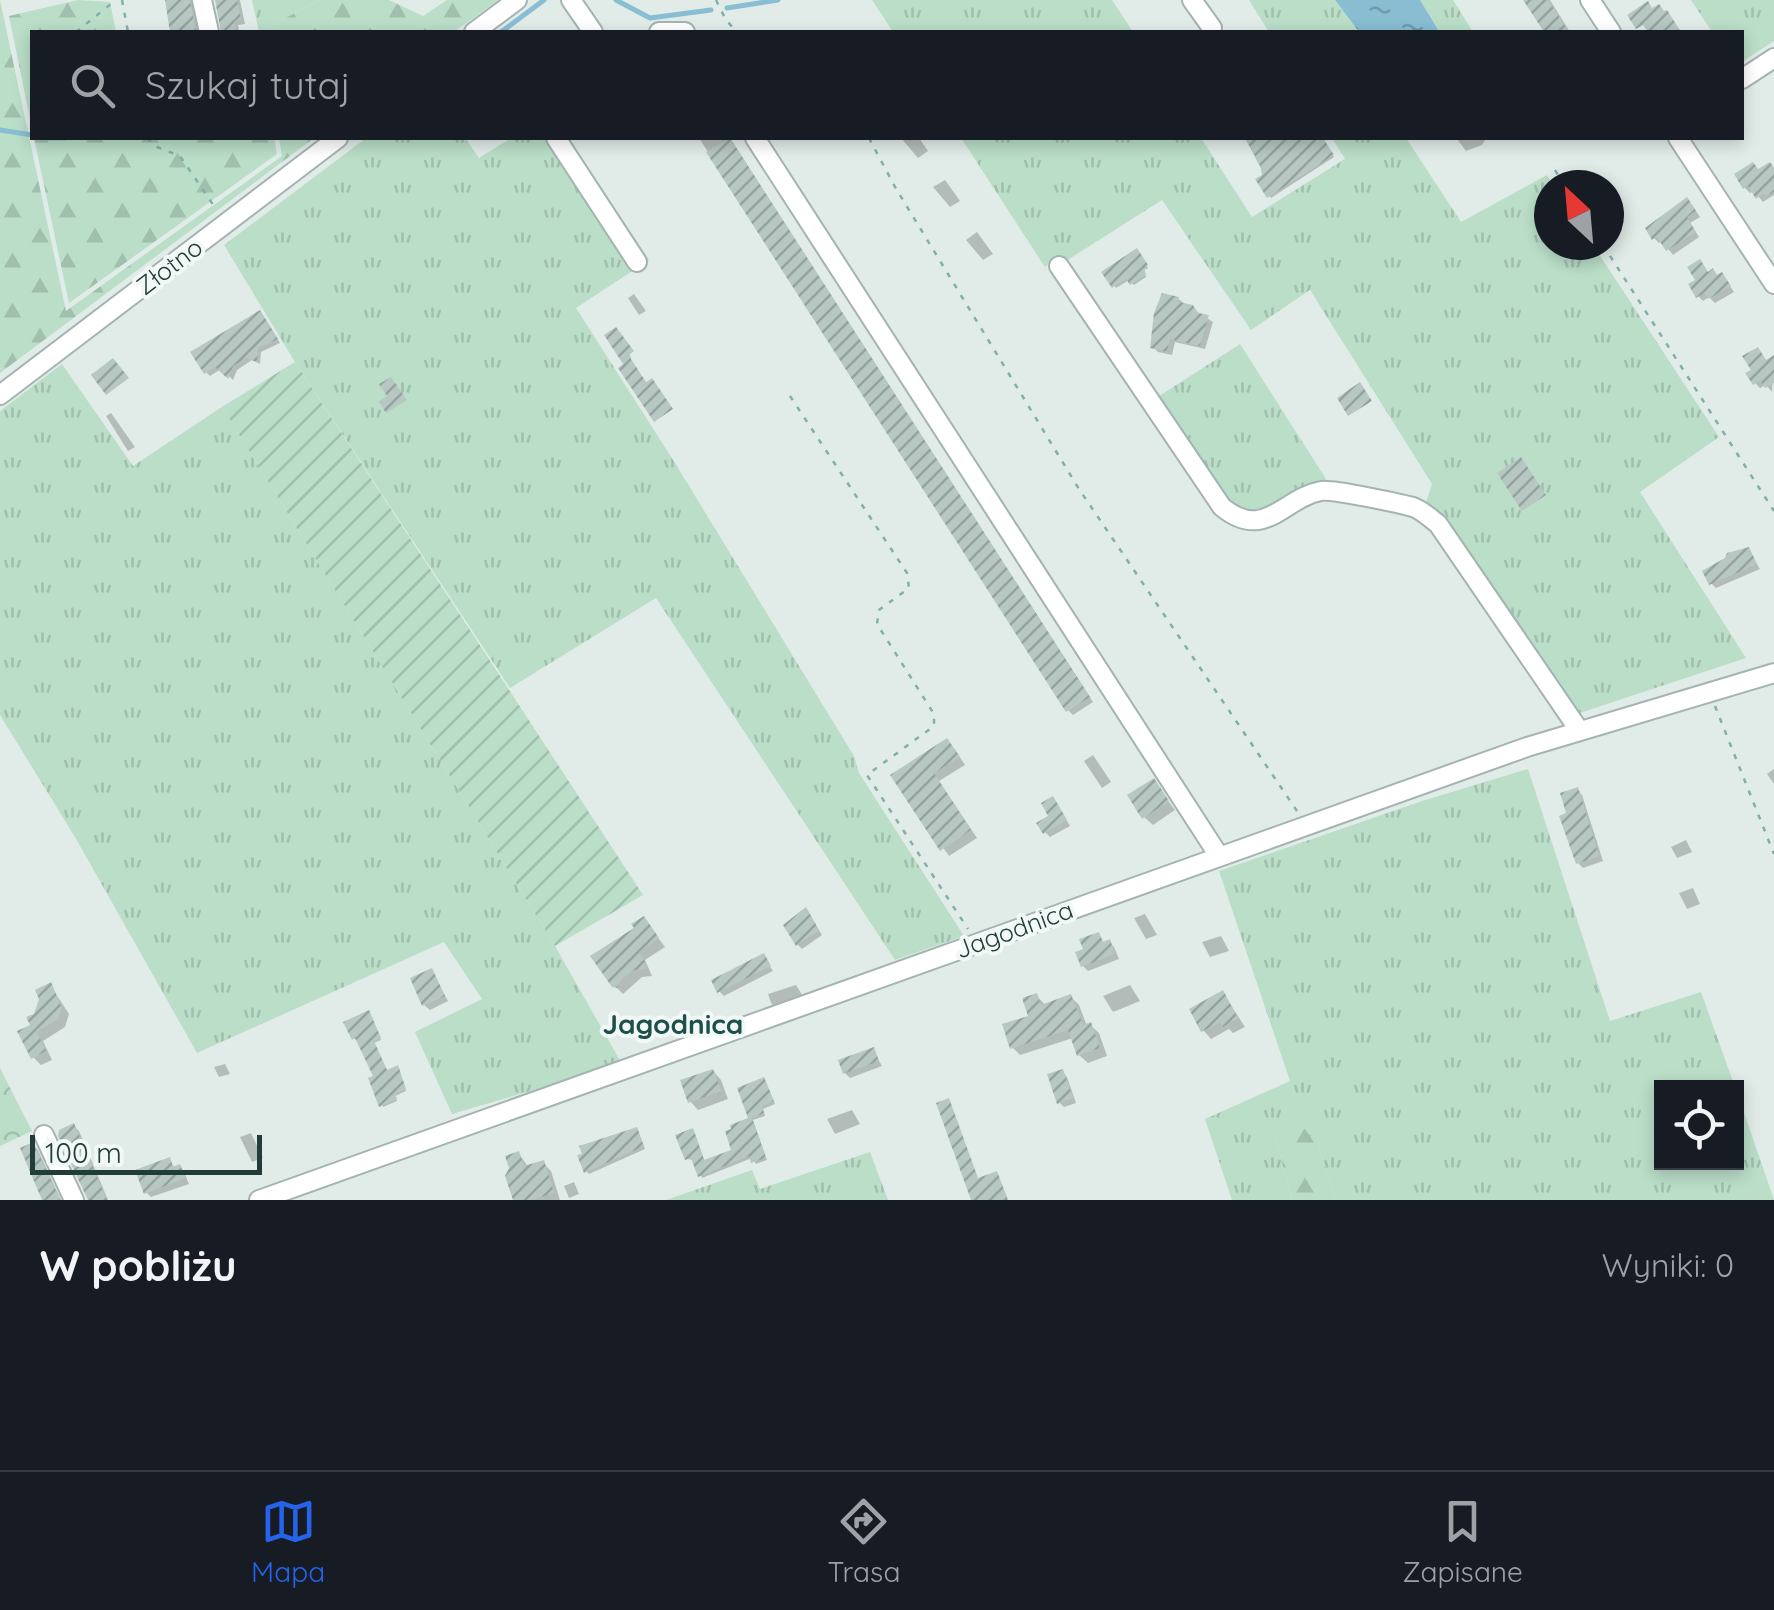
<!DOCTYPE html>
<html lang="pl">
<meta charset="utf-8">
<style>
:root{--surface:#171b24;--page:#20242c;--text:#f1f3f6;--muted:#9ea1a6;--line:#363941;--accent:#2563eb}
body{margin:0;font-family:Quicksand,sans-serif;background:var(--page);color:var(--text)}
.controls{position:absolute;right:30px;bottom:30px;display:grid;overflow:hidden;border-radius:0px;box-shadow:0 5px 15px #0003}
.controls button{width:90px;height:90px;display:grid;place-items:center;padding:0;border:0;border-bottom:2px solid var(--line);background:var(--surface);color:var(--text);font:50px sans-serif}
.compass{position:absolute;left:1534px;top:170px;width:90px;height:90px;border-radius:50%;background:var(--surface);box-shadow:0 5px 15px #0003;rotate:334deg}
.scale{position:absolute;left:30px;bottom:25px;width:232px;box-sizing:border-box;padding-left:10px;border:5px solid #213d39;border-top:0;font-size:28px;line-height:35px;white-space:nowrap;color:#213d39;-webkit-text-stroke:8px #f2f8f6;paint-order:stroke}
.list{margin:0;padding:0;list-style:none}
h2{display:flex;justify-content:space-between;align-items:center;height:130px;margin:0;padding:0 40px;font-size:42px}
h2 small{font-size:32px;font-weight:400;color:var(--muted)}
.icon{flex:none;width:55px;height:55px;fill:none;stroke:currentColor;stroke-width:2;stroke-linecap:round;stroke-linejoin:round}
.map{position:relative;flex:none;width:1774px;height:1200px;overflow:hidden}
.search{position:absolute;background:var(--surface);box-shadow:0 5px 15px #0003;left:30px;right:30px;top:30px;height:110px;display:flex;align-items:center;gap:25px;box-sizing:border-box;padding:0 35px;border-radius:0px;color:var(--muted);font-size:38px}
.sheet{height:270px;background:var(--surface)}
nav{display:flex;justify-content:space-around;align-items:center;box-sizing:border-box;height:140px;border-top:2px solid var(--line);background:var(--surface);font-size:28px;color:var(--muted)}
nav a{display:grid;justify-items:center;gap:5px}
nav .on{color:var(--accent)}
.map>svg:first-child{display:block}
.grass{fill:url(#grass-tufts)}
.forest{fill:url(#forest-firs)}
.park{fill:url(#park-crowns)}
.garden{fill:url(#garden-furrows)}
.water{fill:url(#water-ripples)}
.shadow{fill:#0003}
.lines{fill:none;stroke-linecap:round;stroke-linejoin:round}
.stream{stroke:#88bdd2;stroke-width:5}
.building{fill:url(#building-hatch)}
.minor-casing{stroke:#a4b4b1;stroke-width:22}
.path{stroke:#81b0a8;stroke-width:2.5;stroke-dasharray:5 8;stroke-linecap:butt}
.minor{stroke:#fff;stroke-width:18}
.labels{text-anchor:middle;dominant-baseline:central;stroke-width:8;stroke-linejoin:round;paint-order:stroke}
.street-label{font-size:25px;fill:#213d39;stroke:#f2f8f6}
.neighbourhood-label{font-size:28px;font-weight:bold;fill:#1d504a;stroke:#f2f8f6}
</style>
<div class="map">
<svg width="1774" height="1200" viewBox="0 0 1774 1200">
<defs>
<pattern id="grass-tufts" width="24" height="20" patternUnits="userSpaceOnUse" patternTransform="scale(2.5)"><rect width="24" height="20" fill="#badec8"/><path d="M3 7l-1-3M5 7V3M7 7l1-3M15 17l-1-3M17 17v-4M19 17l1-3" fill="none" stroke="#a0bfad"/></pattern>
<pattern id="forest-firs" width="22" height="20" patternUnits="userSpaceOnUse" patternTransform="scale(2.5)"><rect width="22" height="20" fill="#badec8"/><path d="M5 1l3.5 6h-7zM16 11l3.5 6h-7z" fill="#a0bfad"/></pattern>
<pattern id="park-crowns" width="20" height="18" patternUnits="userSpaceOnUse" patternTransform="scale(2.5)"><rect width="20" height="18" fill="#badec8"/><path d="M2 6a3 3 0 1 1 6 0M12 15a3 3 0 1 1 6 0" fill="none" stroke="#a0bfad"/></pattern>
<pattern id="garden-furrows" width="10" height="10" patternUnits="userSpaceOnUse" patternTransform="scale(2.5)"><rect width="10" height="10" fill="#badec8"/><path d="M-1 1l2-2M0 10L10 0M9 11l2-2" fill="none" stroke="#a0bfad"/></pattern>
<pattern id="water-ripples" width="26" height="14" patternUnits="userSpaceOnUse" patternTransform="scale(2.5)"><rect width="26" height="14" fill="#88bdd2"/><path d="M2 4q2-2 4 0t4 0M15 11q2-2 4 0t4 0" fill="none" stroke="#6f9bab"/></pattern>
<pattern id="building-hatch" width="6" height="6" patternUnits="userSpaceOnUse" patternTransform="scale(2.5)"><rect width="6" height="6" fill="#b7c7c2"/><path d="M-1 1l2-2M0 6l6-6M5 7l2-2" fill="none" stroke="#94a39f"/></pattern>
</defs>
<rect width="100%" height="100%" fill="#e1ece9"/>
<path class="grass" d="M 252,0 L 319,0 L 259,32 Z
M 872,0 L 1112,0 L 1133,32 L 893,32 Z
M 1249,0 L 1335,0 L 1359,32 L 1269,32 Z
M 1420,0 L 1453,0 L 1473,32 L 1435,32 L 1438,28 Z
M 1691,0 L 1774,0 L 1774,41 L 1742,62 L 1742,32 L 1712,32 Z
M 366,138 L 465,138 L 479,158 L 511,138 L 569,138 L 649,260 L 576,308 L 675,463 L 854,756 L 859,773 L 964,936 L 895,960 L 656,598 L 510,688 L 295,362 L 224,245 Z
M 961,138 L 1201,138 L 1252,217 L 1345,159 L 1332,138 L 1406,138 L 1461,222 L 1547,175 L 1553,185 L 1549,185 L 1549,245 L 1593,245 L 1719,437 L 1640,492 L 1746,658 L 1580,713 L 1446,517 L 1425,505 L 1432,484 L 1310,290 L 1251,330 L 1162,200 L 1066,261 L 1062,255 L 1045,267 Z
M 1240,344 L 1326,479 C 1307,490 1278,512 1256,513 C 1220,514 1175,426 1156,398 Z
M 62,364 L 133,466 L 222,407 L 555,946 L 622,1064 L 452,1114 L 415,1032 L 482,999 L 444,942 L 197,1053 L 75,837 L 0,715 L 0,411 Z
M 1528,769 L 1610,1021 L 1701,992 L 1735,1087 L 1662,1088 L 1662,1162 L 1736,1162 L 1737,1092 L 1774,1200 L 1336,1200 L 1318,1146 L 1274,1132 L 1292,1200 L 1232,1200 L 1205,1119 L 1290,1081 L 1219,871 L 1422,801 Z
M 870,1152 L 888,1200 L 666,1200 L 752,1170 L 760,1189 Z"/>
<path class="forest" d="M 0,0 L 66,311 L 282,156 L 279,138 L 314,138 L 0,373 Z
M 78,0 L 110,2 L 116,32 L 32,32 L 32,129 L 9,16 Z
M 319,0 L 389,0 L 423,16 L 447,0 L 498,0 L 454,32 L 259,32 Z
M 34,138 L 274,138 L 277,154 L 69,303 Z
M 1296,1118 L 1318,1146 L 1336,1200 L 1292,1200 L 1274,1132 Z"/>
<path class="park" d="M 0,1068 L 32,1131 L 0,1146 Z"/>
<path class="garden" d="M 295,362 L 643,895 L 555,946 L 222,407 Z"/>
<path class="water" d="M 1335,0 L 1420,0 L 1438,29 L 1435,32 L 1359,32 Z"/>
<path class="shadow" d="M 167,0 L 197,0 L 194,9 L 200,32 L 173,32 Z
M 216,0 L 240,0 L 245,24 L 238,25 L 239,32 L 224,30 Z
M 1533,0 L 1550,0 L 1570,32 L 1545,32 Z
M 699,138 L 730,138 L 1093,702 L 1073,715 L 1068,710 Z
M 901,138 L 919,138 L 928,151 L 918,158 Z
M 1245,138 L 1306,138 L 1312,143 L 1321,139 L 1334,157 L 1271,198 L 1258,180 L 1265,176 Z
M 1448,138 L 1486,138 L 1482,145 L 1466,151 L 1457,139 Z
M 1774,169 L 1774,195 L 1763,202 L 1754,191 L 1750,193 L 1745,188 L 1737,175 Z
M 945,180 L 960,201 L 950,207 L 933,187 Z
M 1692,205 L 1700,217 L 1690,223 L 1699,237 L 1673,255 L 1662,241 L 1659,243 L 1654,238 Z
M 977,232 L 993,254 L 983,260 L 966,240 Z
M 1137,252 L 1148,268 L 1144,270 L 1146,277 L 1134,285 L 1129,280 L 1116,288 L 1105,272 Z
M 1709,274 L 1726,280 L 1734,292 L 1715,303 L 1709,297 L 1703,301 L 1698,296 Z
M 634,294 L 646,311 L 639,315 L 628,298 Z
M 1178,299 L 1213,322 L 1205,349 L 1175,342 L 1172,355 L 1158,352 L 1153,347 Z
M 264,317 L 280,343 L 261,352 L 260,364 L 252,360 L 237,370 L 233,380 L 221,369 L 210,376 L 206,372 Z
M 1767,362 L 1774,364 L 1772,392 L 1766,385 L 1760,388 L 1755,383 L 1754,371 Z
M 111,413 L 135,447 L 128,451 L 106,416 Z
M 1748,550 L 1760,569 L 1716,588 L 1711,583 Z
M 954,748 L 965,765 L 939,781 L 977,838 L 949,856 L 893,776 Z
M 1093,755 L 1111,782 L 1102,788 L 1084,761 Z
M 1774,769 L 1774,784 L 1767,774 Z
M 1153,781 L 1175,810 L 1153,825 L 1144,817 Z
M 1577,790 L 1582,795 L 1603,861 L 1583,868 L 1578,863 L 1570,815 Z
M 1057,804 L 1070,826 L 1050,837 L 1045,832 Z
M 1686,840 L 1692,852 L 1677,858 L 1671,847 Z
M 1693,888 L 1700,904 L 1687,909 L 1679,893 Z
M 1145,914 L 1157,935 L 1146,939 L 1134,918 Z
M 810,916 L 822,935 L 802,949 L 798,945 Z
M 644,919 L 665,947 L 645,960 L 652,976 L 642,977 L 623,994 L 615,986 Z
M 1098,935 L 1105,944 L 1109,942 L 1114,947 L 1119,959 L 1088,971 L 1083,966 L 1086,950 Z
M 1221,936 L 1229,951 L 1210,957 L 1202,942 Z
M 763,956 L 773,971 L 724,996 L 719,991 Z
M 431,971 L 448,1001 L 430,1010 L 424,1005 Z
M 50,985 L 69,1014 L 65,1027 L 43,1041 L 52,1060 L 41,1065 L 33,1057 L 33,1026 Z
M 796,985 L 804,998 L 776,1008 L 771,1003 L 768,994 Z
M 1130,985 L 1140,1001 L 1113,1012 L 1103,996 Z
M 1223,993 L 1245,1027 L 1233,1033 L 1229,1029 L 1211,1039 L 1203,1030 Z
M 1037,996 L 1046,1006 L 1071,997 L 1079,1005 L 1087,1026 L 1090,1025 L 1099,1033 L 1107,1056 L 1088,1063 L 1079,1055 L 1073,1038 L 1020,1055 L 1012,1047 L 1031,1018 Z
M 370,1015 L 381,1040 L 374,1043 L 388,1073 L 398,1068 L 406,1091 L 395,1096 L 397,1101 L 383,1107 L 376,1077 L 359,1039 L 354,1039 Z
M 873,1050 L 882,1066 L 850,1078 L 845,1073 Z
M 225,1064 L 230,1074 L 219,1077 L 214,1067 Z
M 713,1071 L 721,1080 L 728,1099 L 698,1110 L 690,1101 Z
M 1062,1072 L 1067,1077 L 1076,1103 L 1064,1107 L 1059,1102 Z
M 766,1083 L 775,1104 L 763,1109 L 765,1116 L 753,1120 L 767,1160 L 756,1164 L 752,1158 L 702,1178 L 694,1160 L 687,1159 L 695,1134 L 705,1162 L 734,1151 Z
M 852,1110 L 860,1124 L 835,1134 L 827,1119 Z
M 74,1126 L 79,1131 L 108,1200 L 88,1200 Z
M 636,1130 L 645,1149 L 589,1174 L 586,1171 L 585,1155 Z
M 251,1133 L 263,1158 L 252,1162 L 240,1137 Z
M 33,1145 L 38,1150 L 61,1200 L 45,1200 Z
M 519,1154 L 529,1168 L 543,1163 L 551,1171 L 560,1200 L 516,1200 Z
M 169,1160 L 175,1168 L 179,1167 L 184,1172 L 189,1184 L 151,1197 L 146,1192 Z
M 574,1182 L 579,1194 L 569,1198 L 564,1186 Z"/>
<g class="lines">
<path class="stream" d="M 616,0 L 650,18 L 711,10
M 727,8 L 778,0
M 501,32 L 544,0
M 0,130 L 32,135
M 45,138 L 65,138"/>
</g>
<path class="building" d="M 165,0 L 190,0 L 196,32 L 170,32 Z
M 215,0 L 237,0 L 241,19 L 234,21 L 236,29 L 221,32 Z
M 1523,0 L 1548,0 L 1569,32 L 1544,32 Z
M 1648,1 L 1652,8 L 1659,4 L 1664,11 L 1667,10 L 1681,32 L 1648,32 L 1643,25 L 1636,29 L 1627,15 Z
M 730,138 L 1090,697 L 1066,712 L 706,152 Z
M 1245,138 L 1323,138 L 1334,155 L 1267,198 L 1255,179 L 1262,175 L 1260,164 Z
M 1753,162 L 1758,169 L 1770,162 L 1774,168 L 1774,192 L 1766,196 L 1764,193 L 1756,199 L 1748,186 L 1743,189 L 1734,174 Z
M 1687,197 L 1696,211 L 1687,217 L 1696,232 L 1666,251 L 1657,237 L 1652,240 L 1645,228 Z
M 1137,248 L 1148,265 L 1144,268 L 1146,275 L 1130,285 L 1126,279 L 1112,288 L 1101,272 Z
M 1700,259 L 1708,272 L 1713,268 L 1717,275 L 1722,272 L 1731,286 L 1708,299 L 1704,293 L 1696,298 L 1688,284 L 1695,280 L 1687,267 Z
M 1162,293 L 1179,297 L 1178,302 L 1193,305 L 1198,313 L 1209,315 L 1200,346 L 1170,339 L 1167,352 L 1150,348 L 1154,313 Z
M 260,310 L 278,339 L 258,348 L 257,362 L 246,358 L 233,366 L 228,379 L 215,367 L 204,374 L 190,352 Z
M 616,327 L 634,351 L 630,354 L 631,359 L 646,382 L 652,378 L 673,409 L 654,422 L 618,368 L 623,364 L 604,335 Z
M 1758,347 L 1766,360 L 1774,355 L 1774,383 L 1765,388 L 1760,380 L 1753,385 L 1745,373 L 1751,370 L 1742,356 Z
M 113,358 L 129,378 L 106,395 L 91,375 Z
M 391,377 L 407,400 L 386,413 L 379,402 L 387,396 L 379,384 Z
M 1360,382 L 1372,401 L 1348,416 L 1337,398 Z
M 1521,457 L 1546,495 L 1522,511 L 1497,473 Z
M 1749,547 L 1757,564 L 1709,585 L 1702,571 L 1725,558 L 1727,553 Z
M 947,738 L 960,757 L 934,773 L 971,830 L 940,851 L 890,775 Z
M 1154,778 L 1169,801 L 1142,819 L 1127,795 Z
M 1578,787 L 1599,856 L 1576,864 L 1559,816 L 1566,813 L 1560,793 Z
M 1053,796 L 1067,820 L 1043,834 L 1036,823 L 1048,816 L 1041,803 Z
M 806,907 L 819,930 L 796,946 L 783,925 Z
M 644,916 L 659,938 L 639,952 L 646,963 L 645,969 L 634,970 L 622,979 L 617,988 L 612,987 L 590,956 L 634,928 L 631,924 Z
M 1099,932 L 1103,942 L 1110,939 L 1115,954 L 1081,967 L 1075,952 L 1083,949 L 1079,939 Z
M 764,953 L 771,966 L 717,993 L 711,980 Z
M 432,968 L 445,996 L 422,1006 L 410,978 Z
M 51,982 L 62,1008 L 58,1019 L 37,1032 L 46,1051 L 31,1059 L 17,1031 L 30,1025 L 26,1017 L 34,1014 L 39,999 L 35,990 Z
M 1223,990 L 1238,1018 L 1223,1027 L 1220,1022 L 1201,1032 L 1189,1009 Z
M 1037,993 L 1041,1005 L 1071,994 L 1083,1025 L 1091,1022 L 1100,1048 L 1077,1056 L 1068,1030 L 1010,1049 L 1002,1024 L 1028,1016 L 1022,998 Z
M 369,1010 L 381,1038 L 374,1041 L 387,1070 L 398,1065 L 406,1089 L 395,1094 L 397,1099 L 379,1107 L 368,1078 L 373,1076 L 355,1038 L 352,1040 L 343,1022 Z
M 874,1047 L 879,1061 L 843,1074 L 838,1060 Z
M 713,1069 L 721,1091 L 688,1103 L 680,1080 Z
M 1063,1069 L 1073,1098 L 1057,1104 L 1047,1074 Z
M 764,1077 L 774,1101 L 762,1106 L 764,1113 L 752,1118 L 766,1158 L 751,1163 L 749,1156 L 698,1177 L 691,1158 L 685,1160 L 675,1135 L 693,1128 L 704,1160 L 731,1150 L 725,1131 L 731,1129 L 730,1125 L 748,1118 L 737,1088 Z
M 949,1098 L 978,1178 L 997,1171 L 1008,1200 L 971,1200 L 936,1103 Z
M 74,1123 L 91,1163 L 107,1200 L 88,1200 L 58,1136 L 59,1130 Z
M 637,1127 L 644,1146 L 584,1173 L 577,1155 L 582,1154 L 579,1146 Z
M 33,1142 L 58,1195 L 60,1200 L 42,1200 L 20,1148 Z
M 519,1151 L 524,1166 L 544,1160 L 554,1193 L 531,1200 L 513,1200 L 505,1176 L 509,1168 L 505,1156 Z
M 170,1157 L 173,1167 L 180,1164 L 186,1178 L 144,1194 L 135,1170 Z"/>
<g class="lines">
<g class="minor-casing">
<path id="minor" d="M 202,0 L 209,32
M 571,0 L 593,32
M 1192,0 L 1212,28
M 1590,0 L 1611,32
M 474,32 L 517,0
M 659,32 L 685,32
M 1742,79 L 1774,58
M 556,138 L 637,262
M 755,138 L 1219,856
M 1678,138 L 1774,284
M 1059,266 L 1222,507 C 1265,542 1283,498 1321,491 C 1332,489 1398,503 1413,507 C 1422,510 1430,518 1438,524 L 1579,730
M 0,395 L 338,138
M 44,1135 L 74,1200
M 259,1200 L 1527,747 L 1774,673"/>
</g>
<path class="path" d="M 122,0 L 128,32
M 716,0 L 726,20 L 737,32
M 76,32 L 116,0
M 147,138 L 157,147 L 180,156 L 216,209
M 869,138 L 895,187 L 1079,489 L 1297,811
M 1555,170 L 1564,185
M 1603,245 L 1774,511
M 790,396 L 907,573 L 909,588 L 879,610 L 877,624 L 934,714 L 934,726 L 867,775 L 968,929
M 1715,706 L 1774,854"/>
<use href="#minor" class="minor"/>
</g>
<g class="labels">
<g class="street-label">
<text transform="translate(169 266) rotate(-37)">Złotno</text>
<text transform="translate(1014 929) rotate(-20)">Jagodnica</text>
</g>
<g class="neighbourhood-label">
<text x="673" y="1023">Jagodnica</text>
</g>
</g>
</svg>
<div class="controls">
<button><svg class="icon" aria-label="locate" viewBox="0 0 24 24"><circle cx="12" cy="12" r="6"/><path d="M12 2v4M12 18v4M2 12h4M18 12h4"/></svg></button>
</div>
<svg class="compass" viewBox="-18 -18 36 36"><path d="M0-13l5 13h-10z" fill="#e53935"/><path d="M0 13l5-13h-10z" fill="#9ea1a6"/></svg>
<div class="scale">100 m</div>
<div class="search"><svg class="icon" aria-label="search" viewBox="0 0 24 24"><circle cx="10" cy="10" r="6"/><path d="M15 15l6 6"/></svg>Szukaj tutaj</div>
</div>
<section class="sheet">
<h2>W pobliżu<small>Wyniki: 0</small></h2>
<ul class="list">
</ul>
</section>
<nav>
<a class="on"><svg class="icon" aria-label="map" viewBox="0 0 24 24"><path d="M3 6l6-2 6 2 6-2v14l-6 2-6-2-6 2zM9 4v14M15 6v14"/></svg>Mapa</a>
<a><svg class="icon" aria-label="directions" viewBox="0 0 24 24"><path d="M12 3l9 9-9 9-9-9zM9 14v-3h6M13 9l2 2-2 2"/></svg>Trasa</a>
<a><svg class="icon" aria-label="saved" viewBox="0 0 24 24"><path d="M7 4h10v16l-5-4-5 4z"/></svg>Zapisane</a>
</nav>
